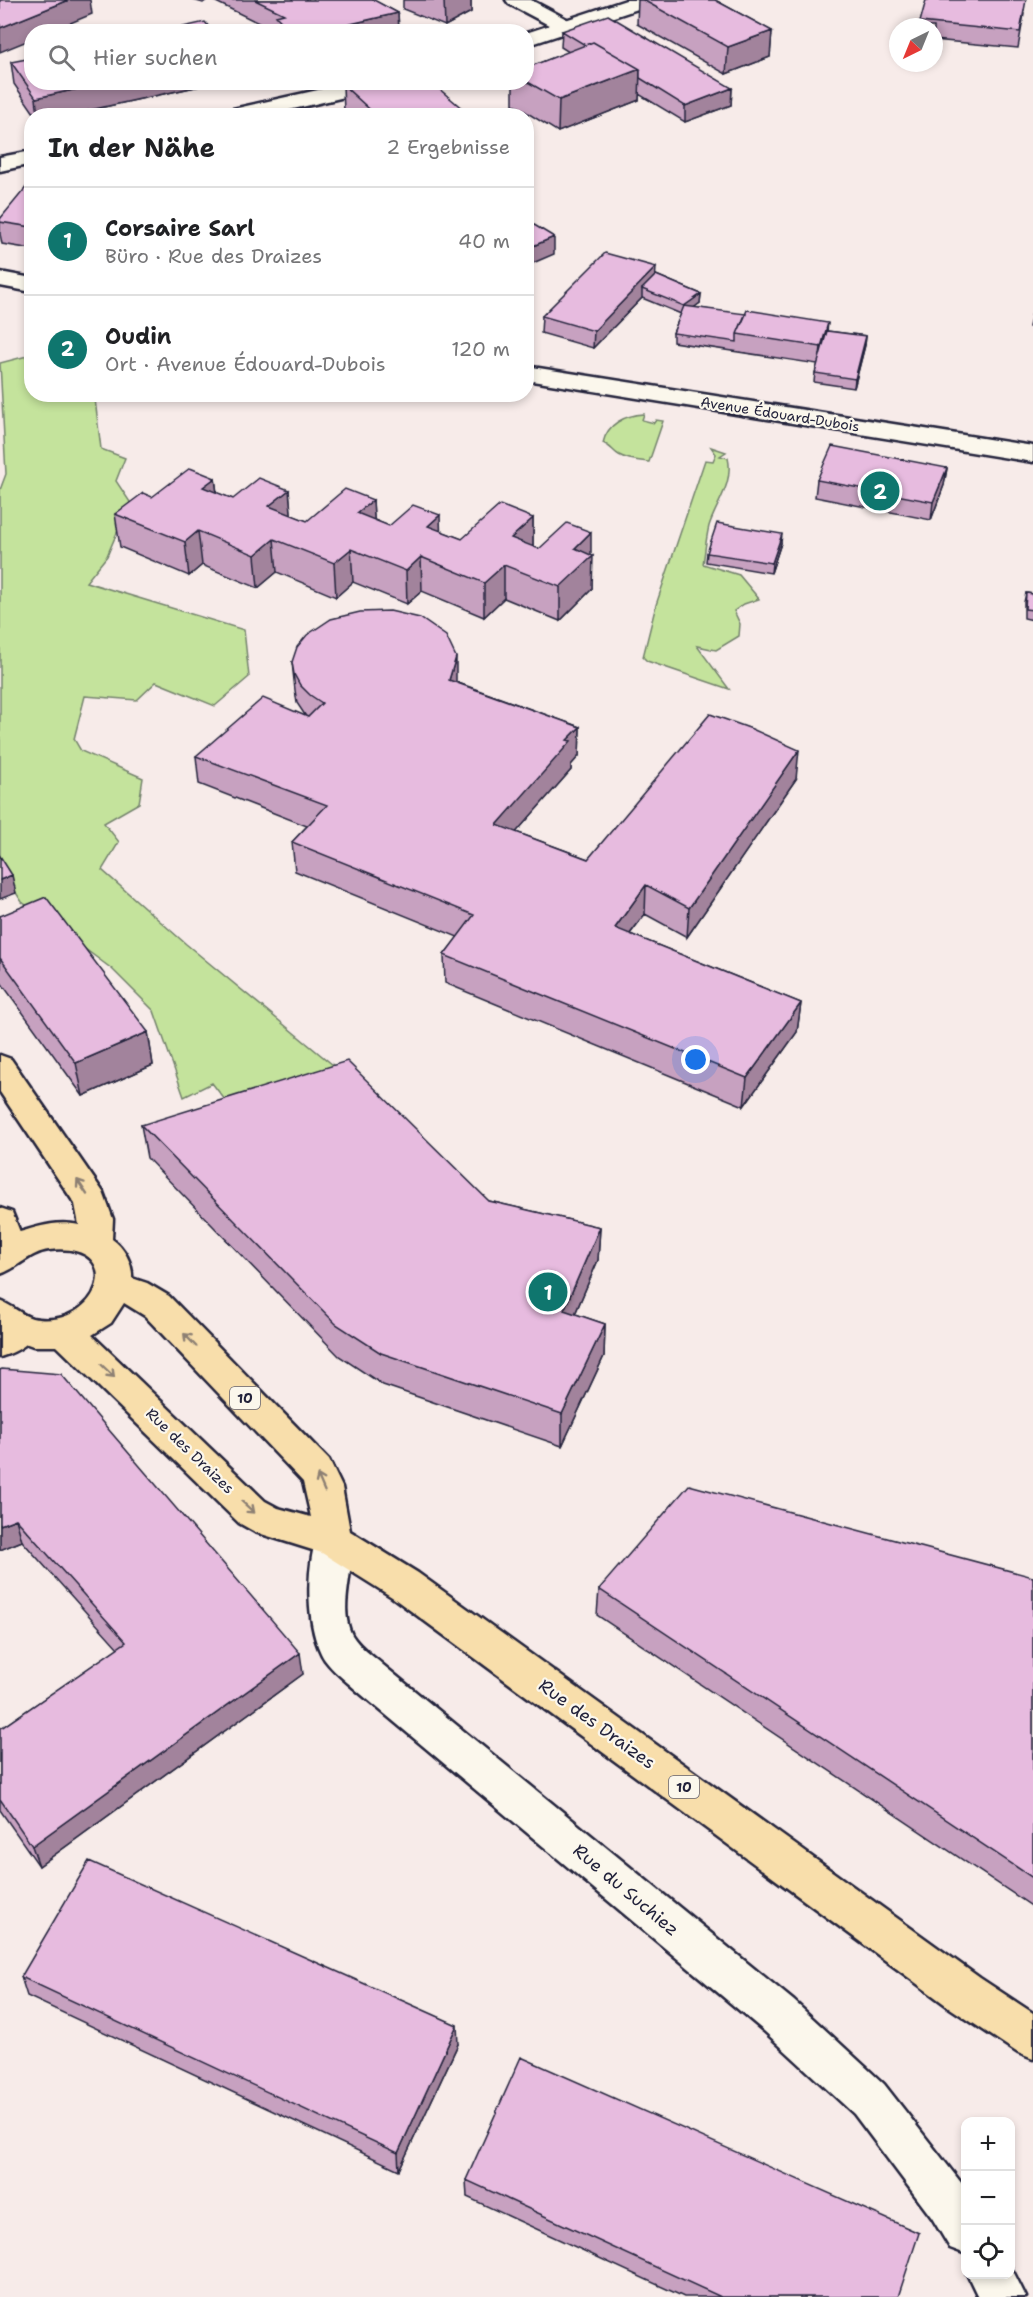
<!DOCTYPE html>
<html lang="de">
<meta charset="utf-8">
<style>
:root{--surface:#fff;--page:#f6f6f6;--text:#202124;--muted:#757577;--line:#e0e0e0;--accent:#0f766e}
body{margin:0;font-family:"Shantell Sans",sans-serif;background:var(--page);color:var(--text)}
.controls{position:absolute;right:18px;bottom:18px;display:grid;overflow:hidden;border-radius:12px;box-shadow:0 3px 9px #0003}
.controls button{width:54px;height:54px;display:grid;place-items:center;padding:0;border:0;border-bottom:2px solid var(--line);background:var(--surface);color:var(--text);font:30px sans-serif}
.compass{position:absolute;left:889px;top:18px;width:54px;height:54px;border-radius:50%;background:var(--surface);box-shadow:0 3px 9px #0003;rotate:223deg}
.you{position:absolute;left:696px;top:1060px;width:21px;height:21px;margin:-15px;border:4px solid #fff;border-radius:50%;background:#1a73e8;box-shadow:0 0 0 9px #1a73e833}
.badge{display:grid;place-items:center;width:39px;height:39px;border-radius:50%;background:var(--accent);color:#fff;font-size:20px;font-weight:700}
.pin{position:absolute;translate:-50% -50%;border:3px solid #fff;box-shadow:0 2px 6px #0006}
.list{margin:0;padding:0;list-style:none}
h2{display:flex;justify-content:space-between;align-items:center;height:78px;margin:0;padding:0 24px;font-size:26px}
h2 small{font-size:20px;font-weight:400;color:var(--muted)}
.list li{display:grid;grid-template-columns:39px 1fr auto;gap:18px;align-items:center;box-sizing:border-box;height:108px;padding:0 24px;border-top:2px solid var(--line)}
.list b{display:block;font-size:22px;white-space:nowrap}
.list p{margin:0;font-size:20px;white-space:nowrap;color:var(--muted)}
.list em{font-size:20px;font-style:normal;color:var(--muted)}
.icon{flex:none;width:33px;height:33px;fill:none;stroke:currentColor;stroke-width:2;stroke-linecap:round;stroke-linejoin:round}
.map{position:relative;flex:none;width:1033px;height:2297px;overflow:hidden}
.search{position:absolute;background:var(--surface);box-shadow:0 3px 9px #0003;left:24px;top:24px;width:510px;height:66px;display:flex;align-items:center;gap:15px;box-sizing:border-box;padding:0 21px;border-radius:24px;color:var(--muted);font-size:22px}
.panel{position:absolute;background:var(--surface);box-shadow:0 3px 9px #0003;left:24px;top:108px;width:510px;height:294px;border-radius:24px}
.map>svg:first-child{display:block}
.green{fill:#c4e39c;stroke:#73826c;stroke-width:1.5}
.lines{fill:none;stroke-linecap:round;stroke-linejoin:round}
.street-casing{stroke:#22223b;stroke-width:5}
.secondary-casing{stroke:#22223b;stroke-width:5}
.primary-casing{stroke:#22223b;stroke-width:5}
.highway-casing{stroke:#22223b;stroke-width:5}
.street{fill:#fbf7ec;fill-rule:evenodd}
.secondary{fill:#fbf7ec;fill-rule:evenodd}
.primary{fill:#f8deab;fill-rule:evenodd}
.highway{fill:#f8deab;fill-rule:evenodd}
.wall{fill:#c7a1c0;stroke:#22223b;stroke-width:1.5}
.shaded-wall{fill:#a2839c;stroke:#22223b;stroke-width:1.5}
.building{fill:#e7bbdf;stroke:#22223b;stroke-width:1.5}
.oneway{stroke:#8d8073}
.labels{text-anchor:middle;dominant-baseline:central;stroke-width:4.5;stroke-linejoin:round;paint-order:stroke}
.far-street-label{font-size:14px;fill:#22223b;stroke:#fbf7ec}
.shield{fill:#fbf7ec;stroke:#636270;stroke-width:1.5}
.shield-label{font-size:14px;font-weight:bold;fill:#22223b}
.street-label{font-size:15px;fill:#22223b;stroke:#fbf7ec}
.near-street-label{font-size:18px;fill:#22223b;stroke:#fbf7ec}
</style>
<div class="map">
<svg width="1033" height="2297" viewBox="0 0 1033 2297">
<rect width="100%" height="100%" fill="#f7ebe9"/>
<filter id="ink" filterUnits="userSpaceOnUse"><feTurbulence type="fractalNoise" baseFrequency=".0167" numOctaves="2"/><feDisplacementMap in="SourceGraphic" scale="12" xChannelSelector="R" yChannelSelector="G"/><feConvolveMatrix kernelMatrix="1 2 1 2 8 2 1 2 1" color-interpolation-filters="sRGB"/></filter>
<g filter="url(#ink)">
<path class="green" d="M 31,355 L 32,394 L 153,395 L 140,398 L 95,399 L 101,449 L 125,458 L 116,481 L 130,502 L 107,556 L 86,582 L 244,630 L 249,677 L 215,706 L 156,682 L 137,700 L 85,696 L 74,739 L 81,751 L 143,778 L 139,803 L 104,823 L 119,842 L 102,870 L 186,944 L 339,1070 L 255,1139 L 212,1083 L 184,1097 L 154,1011 L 112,969 L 22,902 L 0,868 L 0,490 L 6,474 L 0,363 Z
M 644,414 L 642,420 L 654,423 L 656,420 L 663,421 L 649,462 C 640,461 627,460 619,455 C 613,452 611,446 603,443 C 607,424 625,415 644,414 Z
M 711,447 L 726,452 L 720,456 L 728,458 C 734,483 716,504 709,526 C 706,538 705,552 703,564 L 739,575 L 759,599 L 744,604 L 734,611 L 740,624 L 739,636 L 716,650 L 697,646 L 729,689 L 647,661 L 643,657 L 656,605 L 705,460 L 713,461 L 716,454 Z"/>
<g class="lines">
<g class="street-casing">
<path id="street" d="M 506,0 L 531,0 L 576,24 L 579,28 L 576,32 L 562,32 L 509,4 Z
M 333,1524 L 346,1529 C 362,1560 335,1602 352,1635 C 359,1647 373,1656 383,1665 L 794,2001 L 884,2084 L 966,2189 L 966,2254 L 950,2248 L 932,2218 L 854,2114 L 764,2031 L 355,1689 C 345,1680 333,1671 325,1660 C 305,1630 305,1560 320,1529 Z
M 1010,2265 L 1026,2297 L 978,2297 L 967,2274 L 1010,2274 Z"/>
</g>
<g class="secondary-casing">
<path id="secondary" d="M 626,0 L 656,0 L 653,4 L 526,46 L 526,33 Z
M 354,82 L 395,82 L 392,86 L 263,116 L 222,116 L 224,111 Z
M 32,151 L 32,164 L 0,171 L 0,157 Z
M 0,272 L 32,278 L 32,292 L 0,286 Z
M 526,366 L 1033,446 L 1033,462 L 526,380 Z"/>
</g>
<g class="primary-casing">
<path id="primary" d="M 0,1055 L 11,1059 L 103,1192 L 113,1219 L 112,1239 C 124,1247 133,1264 132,1278 L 147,1283 L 169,1296 L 329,1460 L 342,1487 L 350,1531 L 418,1573 L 980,1978 L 1033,2013 L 1033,2059 L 1018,2053 L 950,2008 L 392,1597 L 322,1553 L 255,1532 L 239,1523 L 57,1346 L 33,1346 L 0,1334 L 0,1301 C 12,1305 21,1315 32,1318 C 99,1332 131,1241 49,1250 C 30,1252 17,1269 0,1274 L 0,1208 L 12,1212 L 20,1232 C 40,1226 58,1220 79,1225 L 75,1204 L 0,1092 ZM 124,1303 L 145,1316 L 303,1482 L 311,1517 L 278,1508 L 265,1501 L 92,1335 L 111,1323 Z"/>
</g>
<g class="highway-casing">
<path id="highway" d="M 21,1315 L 33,1319 L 39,1329 C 31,1344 16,1352 0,1357 L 0,1325 Z"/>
</g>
<use href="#street" class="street"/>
<use href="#secondary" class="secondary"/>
<use href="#primary" class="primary"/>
<use href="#highway" class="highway"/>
</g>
<path class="wall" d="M 193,0 L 207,0 L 203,3 Z
M 212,0 L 373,0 L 398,13 L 399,32 L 277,32 Z
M 403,0 L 471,0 L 471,12 L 445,26 L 403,9 Z
M 638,0 L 715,0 L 772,31 L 770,57 L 726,74 L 637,24 Z
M 1024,14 L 1018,48 L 934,40 L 934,27 L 920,27 L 920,22 Z
M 562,31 L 732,88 L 731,105 L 685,122 L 639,94 L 639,100 L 558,132 L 513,104 L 513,82 L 526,82 L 526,68 L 569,52 L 561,47 Z
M 11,62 L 32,82 L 218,82 L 63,116 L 36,116 L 14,84 Z
M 343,85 L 471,116 L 348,116 L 344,112 Z
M 32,185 L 32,249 L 2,244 L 0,234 L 0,219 Z
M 656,275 L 701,294 L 700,303 L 694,307 L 827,331 L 866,336 L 865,345 L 854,388 L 814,382 L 815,373 L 818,364 L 673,342 L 673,333 L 681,314 L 642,298 L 593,348 L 541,333 L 542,316 Z
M 1033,308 L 1033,328 L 1029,327 Z
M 947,468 L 944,485 L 931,520 L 815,497 L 817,480 Z
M 215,478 L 217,493 L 233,499 L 289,490 L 291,515 L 307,521 L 373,500 L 374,520 L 389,526 L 441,531 L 462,539 L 533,518 L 533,547 L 539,549 L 591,555 L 592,589 L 560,621 L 504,598 L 484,617 L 422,591 L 407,604 L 353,582 L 336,597 L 277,572 L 258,588 L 202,565 L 189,576 L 120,547 L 115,514 L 152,497 Z
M 781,543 L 771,573 L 706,562 L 707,553 Z
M 1026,593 L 1033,594 L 1033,620 L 1024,618 L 1024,602 Z
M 292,662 L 456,682 L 580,727 L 579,756 L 571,765 L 571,770 L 516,832 L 588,859 L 796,779 L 687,937 L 645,914 L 630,934 L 801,1003 L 797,1032 L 744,1106 L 445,983 L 444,955 L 458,937 L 295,871 L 292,842 L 307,826 L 199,784 L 196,756 L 305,715 L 297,703 L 295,690 Z
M 0,916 L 148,1032 L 153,1065 L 83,1096 L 0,981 Z
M 141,1125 L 489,1201 L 600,1227 L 598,1260 L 575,1314 L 605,1324 L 604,1356 L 562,1446 L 383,1385 L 339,1356 L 147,1158 Z
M 0,1370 L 303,1674 L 39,1866 L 0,1810 L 0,1729 L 118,1648 L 22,1541 L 0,1550 Z
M 1033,1577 L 1033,1907 L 597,1615 L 599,1589 Z
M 21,1977 L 458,2044 L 399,2170 L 27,1996 Z
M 466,2180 L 898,2297 L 684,2297 L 467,2197 Z"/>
<path class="shaded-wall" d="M 69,0 L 90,0 L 92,14 L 49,32 L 32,32 L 32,39 L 0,52 L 0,28 Z
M 444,0 L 471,0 L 471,12 L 445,26 Z
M 398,13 L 399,32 L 316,32 Z
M 772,31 L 770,57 L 726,74 L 728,47 Z
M 640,69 L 639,100 L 558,132 L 559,100 Z
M 110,82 L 218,82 L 63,116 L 38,116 L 36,98 Z
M 732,88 L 731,105 L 685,122 L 685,106 Z
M 554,237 L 554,254 L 526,266 L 526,249 Z
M 656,267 L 655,284 L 642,289 L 642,298 L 593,348 L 594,331 Z
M 701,294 L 700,303 L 684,315 L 684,306 Z
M 828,323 L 826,340 L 819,364 L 821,347 Z
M 866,336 L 865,345 L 854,388 L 855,379 Z
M 947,468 L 944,485 L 931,520 L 933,502 Z
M 215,478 L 219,511 L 203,487 Z
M 289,490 L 292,523 L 269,506 Z
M 373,500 L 375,533 L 357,513 Z
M 440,515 L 441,549 L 428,526 Z
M 533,518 L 533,551 L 511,538 Z
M 198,531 L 202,565 L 189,576 L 185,542 Z
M 591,532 L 591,558 L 593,556 L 592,589 L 560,621 L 560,587 L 575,548 Z
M 782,534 L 781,543 L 771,573 L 772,563 Z
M 274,539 L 277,572 L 258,588 L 255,555 Z
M 351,549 L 353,582 L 336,597 L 334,563 Z
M 421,557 L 422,591 L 407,604 L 406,571 Z
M 504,565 L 504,598 L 484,617 L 484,583 Z
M 456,657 L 456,685 L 449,680 Z
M 580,727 L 579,756 L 571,765 L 571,770 L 497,854 L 497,825 L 567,740 Z
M 799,750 L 796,779 L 687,937 L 689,908 Z
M 12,875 L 16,893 L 0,899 L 0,880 Z
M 646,885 L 645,914 L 613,956 L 615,928 Z
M 801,1003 L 797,1032 L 744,1106 L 747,1078 Z
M 148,1032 L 153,1065 L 83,1096 L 76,1063 Z
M 600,1227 L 598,1260 L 563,1342 L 564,1310 Z
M 605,1324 L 604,1356 L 562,1446 L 562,1414 Z
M 16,1519 L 22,1541 L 0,1550 L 0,1525 Z
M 300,1653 L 303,1674 L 39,1866 L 32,1846 Z
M 457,2025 L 458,2044 L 399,2170 L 398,2153 Z"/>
<path class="building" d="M 0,0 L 69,0 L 0,28 Z
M 255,0 L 374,0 L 398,13 L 316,32 L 291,32 L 276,16 L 284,14 Z
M 643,0 L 715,0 L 772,31 L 728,47 Z
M 926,0 L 1026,0 L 1020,32 L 920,22 Z
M 608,15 L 732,88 L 685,106 L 640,78 L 640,69 L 593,42 L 585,45 L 562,31 Z
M 205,22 L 213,32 L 161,32 Z
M 593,42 L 640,69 L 559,100 L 526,81 L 526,68 Z
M 32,58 L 32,82 L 110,82 L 36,98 L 11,62 Z
M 353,82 L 431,82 L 471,116 L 377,116 L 343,85 Z
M 28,185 L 32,185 L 32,227 L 0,222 L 0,219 Z
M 526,220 L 554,237 L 526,249 Z
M 605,253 L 656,267 L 594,331 L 542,316 Z
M 656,275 L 701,294 L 684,306 L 642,289 Z
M 684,306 L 746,314 L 737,334 L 737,342 L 673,333 Z
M 747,310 L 828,323 L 821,347 L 737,334 Z
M 827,331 L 866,336 L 855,379 L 815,373 Z
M 832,446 L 947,468 L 933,502 L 817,480 Z
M 190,468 L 215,478 L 203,487 L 233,499 L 259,478 L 289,490 L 269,506 L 307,521 L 345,489 L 373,500 L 357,513 L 389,526 L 413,505 L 440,515 L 428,526 L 462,539 L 500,505 L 533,518 L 511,538 L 539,549 L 567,523 L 591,532 L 575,548 L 593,556 L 560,587 L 504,565 L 484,583 L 421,557 L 406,571 L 351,549 L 334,563 L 274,539 L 255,555 L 198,531 L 185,542 L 115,514 L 143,493 L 152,497 Z
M 717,523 L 782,534 L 772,563 L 707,553 Z
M 1026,593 L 1033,594 L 1033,610 L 1025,609 Z
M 390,611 L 420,618 L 446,636 L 456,657 L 449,680 L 580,727 L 567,740 L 571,741 L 497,825 L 588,859 L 710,714 L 752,729 L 799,750 L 689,908 L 646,885 L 615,928 L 801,1003 L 747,1078 L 444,955 L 474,915 L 292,842 L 327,805 L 196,756 L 263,698 L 308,717 L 322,703 L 310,695 L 300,685 L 294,674 L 292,662 L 297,647 L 307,635 L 331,619 L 360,612 Z
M 0,856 L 12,875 L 0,880 Z
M 46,897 L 148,1032 L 76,1063 L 0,958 L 0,916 Z
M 347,1061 L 489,1201 L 600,1227 L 564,1310 L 605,1324 L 562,1414 L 381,1353 L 336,1324 L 141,1125 Z
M 2,1369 L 61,1374 L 300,1653 L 32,1846 L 0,1799 L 0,1729 L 126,1642 L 16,1519 L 0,1525 L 0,1370 Z
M 689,1485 L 1033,1577 L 1033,1878 L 599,1589 Z
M 89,1861 L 457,2025 L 398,2153 L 21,1977 Z
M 521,2057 L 919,2233 L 898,2297 L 721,2297 L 466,2180 Z"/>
<defs><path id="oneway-shaft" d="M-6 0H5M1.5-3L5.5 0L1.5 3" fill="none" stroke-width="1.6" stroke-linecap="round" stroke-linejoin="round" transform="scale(1.5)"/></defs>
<g class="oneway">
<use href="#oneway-shaft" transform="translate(82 1187) rotate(-124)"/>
<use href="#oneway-shaft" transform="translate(190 1340) rotate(-134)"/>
<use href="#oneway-shaft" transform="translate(108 1371) rotate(44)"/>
<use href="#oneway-shaft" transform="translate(321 1483) rotate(-113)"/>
<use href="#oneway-shaft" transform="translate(248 1507) rotate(42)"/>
</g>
</g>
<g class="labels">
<g class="far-street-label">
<text transform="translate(780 414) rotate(9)">Avenue Édouard-Dubois</text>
</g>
<g class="shield">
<rect x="230" y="1387" width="30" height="22" rx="4.5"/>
<rect x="669" y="1776" width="30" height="22" rx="4.5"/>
</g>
<g class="shield-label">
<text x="245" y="1398">10</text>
<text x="684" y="1787">10</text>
</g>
<g class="street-label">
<text transform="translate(190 1451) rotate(44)">Rue des Draizes</text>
</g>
<g class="near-street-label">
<text transform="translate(597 1724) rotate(36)">Rue des Draizes</text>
<text transform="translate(626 1890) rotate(40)">Rue du Suchiez</text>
</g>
</g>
</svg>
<div class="controls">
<button>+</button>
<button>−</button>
<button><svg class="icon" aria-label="locate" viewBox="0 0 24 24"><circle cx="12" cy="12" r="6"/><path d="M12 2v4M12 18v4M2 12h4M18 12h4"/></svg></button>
</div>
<svg class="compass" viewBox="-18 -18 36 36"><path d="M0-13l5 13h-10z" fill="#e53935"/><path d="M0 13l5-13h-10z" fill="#757577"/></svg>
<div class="you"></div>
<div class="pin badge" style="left:548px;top:1292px">1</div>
<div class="pin badge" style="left:880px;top:491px">2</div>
<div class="search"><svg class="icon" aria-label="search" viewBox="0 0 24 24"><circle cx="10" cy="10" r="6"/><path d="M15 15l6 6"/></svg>Hier suchen</div>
<section class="panel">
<h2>In der Nähe<small>2 Ergebnisse</small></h2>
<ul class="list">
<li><span class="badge">1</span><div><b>Corsaire Sarl</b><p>Büro · Rue des Draizes</p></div><em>40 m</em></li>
<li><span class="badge">2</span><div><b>Oudin</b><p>Ort · Avenue Édouard-Dubois</p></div><em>120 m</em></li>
</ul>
</section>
</div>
